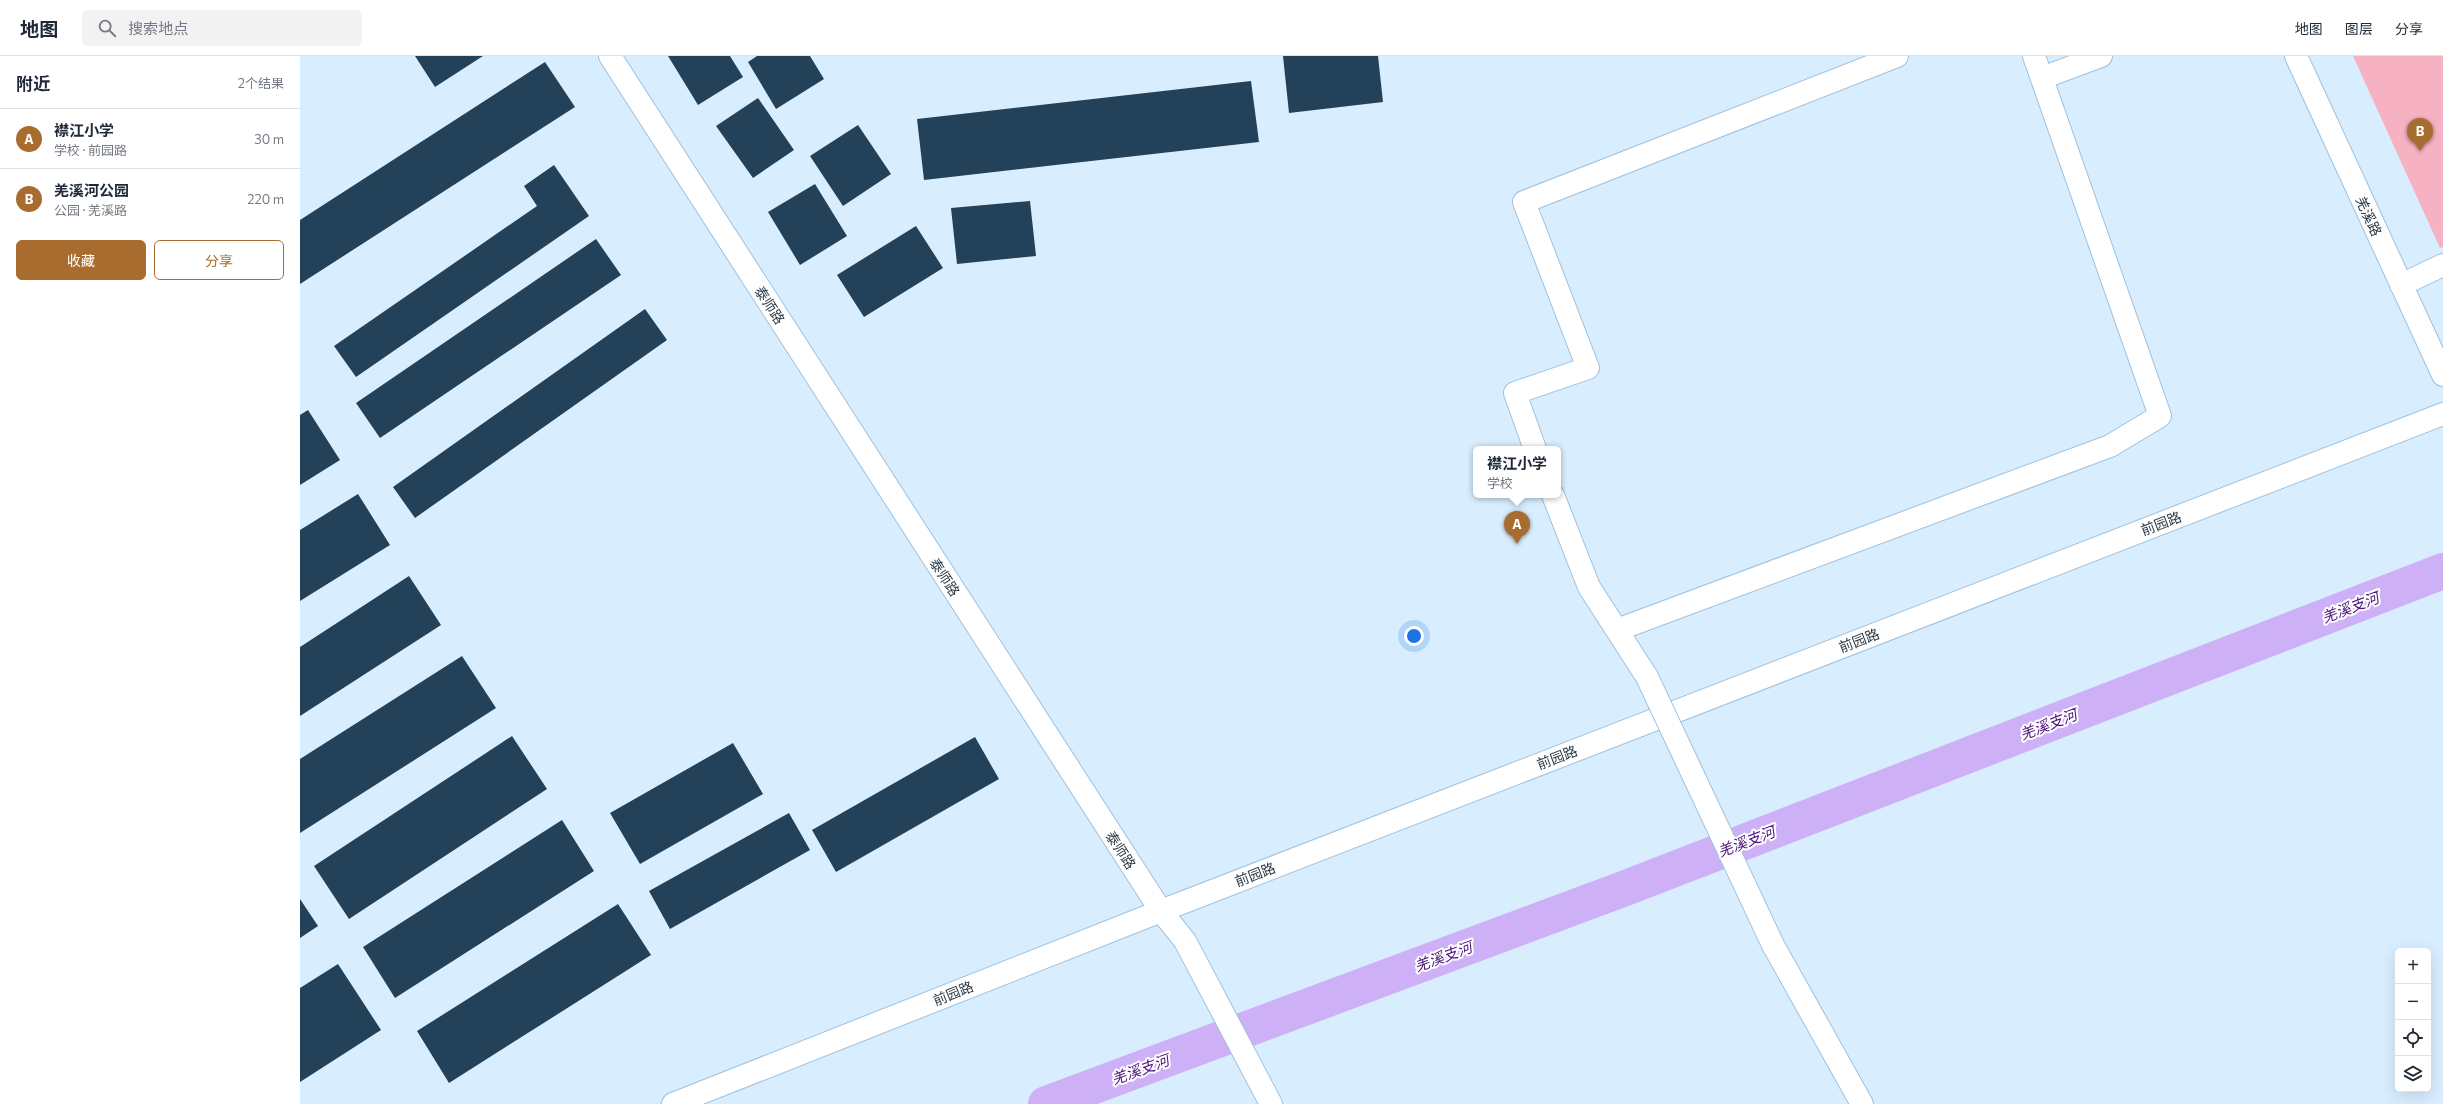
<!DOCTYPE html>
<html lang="zh">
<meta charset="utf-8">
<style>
:root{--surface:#fff;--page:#f2f2f3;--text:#1f2937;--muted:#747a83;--line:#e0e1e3;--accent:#a76c2e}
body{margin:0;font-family:Commissioner,"Noto Sans SC",sans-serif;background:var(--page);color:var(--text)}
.controls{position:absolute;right:12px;bottom:12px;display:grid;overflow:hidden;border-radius:6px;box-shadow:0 4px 16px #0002}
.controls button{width:36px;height:36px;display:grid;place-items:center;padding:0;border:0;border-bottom:1px solid var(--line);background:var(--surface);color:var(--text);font:20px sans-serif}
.you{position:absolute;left:1114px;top:580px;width:14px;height:14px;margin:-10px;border:3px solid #fff;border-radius:50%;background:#1a73e8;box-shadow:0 0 0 6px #1a73e833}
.badge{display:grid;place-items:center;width:26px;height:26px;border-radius:50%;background:var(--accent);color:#fff;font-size:13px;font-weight:700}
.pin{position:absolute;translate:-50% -33px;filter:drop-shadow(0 1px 2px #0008)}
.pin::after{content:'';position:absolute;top:21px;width:14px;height:12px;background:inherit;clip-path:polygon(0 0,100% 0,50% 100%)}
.popup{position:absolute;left:1173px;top:390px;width:88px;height:52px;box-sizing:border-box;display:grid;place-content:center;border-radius:6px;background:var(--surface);filter:drop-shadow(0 1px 3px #0005);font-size:13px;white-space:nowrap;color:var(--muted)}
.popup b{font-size:15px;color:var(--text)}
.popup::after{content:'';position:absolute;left:50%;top:100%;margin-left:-8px;border:8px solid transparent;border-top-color:var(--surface)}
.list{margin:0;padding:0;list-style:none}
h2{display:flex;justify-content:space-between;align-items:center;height:52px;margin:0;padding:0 16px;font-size:17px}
h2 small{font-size:13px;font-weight:400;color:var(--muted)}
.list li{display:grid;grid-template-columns:26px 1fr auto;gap:12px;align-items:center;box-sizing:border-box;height:60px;padding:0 16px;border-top:1px solid var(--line)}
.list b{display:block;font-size:15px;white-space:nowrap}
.list p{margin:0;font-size:13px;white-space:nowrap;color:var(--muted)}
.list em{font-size:13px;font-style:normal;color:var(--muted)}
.actions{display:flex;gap:8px;padding:12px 16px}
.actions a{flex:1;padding:9px 0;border:1px solid var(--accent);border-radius:6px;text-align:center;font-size:14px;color:var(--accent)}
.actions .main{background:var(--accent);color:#fff}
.icon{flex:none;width:22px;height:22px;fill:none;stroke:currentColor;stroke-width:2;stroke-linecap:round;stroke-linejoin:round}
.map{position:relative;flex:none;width:2143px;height:1048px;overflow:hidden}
header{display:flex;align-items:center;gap:24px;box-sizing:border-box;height:56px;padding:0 20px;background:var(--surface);border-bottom:1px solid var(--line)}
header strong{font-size:19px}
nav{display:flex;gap:22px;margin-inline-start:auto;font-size:14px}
.search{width:280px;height:36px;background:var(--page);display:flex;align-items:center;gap:10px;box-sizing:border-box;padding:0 14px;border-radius:6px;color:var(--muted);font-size:15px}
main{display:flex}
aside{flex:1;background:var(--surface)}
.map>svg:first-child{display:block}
.green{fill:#f6b2c2}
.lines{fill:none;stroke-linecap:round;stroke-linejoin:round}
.canal{stroke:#ceb0f7;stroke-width:36}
.building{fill:#234158}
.minor-casing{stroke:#9fc1dd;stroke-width:24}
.minor{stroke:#fff;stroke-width:22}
.minor-bridge-casing{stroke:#9fc1dd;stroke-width:24;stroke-linecap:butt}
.minor-bridge{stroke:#fff;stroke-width:22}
.labels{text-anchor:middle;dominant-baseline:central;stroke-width:4;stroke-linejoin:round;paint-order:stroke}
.street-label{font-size:14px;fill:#2b3944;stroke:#fff}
.water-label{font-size:15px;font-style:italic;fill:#4e157c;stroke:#fff}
</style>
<header>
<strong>地图</strong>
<div class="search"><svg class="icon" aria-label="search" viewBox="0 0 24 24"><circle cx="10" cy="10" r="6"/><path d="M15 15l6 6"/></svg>搜索地点</div>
<nav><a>地图</a><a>图层</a><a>分享</a></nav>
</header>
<main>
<aside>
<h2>附近<small>2个结果</small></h2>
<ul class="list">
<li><span class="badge">A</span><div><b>襟江小学</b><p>学校 · 前园路</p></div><em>30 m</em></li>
<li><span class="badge">B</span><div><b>羌溪河公园</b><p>公园 · 羌溪路</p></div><em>220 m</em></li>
</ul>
<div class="actions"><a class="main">收藏</a><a>分享</a></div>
</aside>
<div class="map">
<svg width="2143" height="1048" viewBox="0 0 2143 1048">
<rect width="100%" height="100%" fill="#d8edfe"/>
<path class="green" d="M 2053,0 L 2143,0 L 2143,191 L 2140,192 Z"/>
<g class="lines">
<path class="canal" d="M 746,1048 L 1323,833 L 2143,515"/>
</g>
<path class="building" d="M 115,0 L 183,0 L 135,31 Z
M 368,0 L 430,0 L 443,21 L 398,49 Z
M 457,0 L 510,0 L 524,23 L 476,53 L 448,6 Z
M 983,0 L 1078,0 L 1083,46 L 989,57 Z
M 245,6 L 275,51 L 0,228 L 0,164 Z
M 951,25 L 959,86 L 624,124 L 617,63 Z
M 458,42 L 494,94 L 453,122 L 416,70 Z
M 558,69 L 591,118 L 543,150 L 510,100 Z
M 254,109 L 289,160 L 56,321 L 34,290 L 237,150 L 224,130 Z
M 515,128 L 547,180 L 500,209 L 468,156 Z
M 730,145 L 736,200 L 657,208 L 651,152 Z
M 616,170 L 643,212 L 564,261 L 537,219 Z
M 296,183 L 321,219 L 80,382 L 56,347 Z
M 345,253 L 367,284 L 115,462 L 93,431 Z
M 8,354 L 40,404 L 0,429 L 0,359 Z
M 58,438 L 90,489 L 0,545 L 0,474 Z
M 109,520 L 141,569 L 0,660 L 0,591 Z
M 162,600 L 196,652 L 0,777 L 0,703 Z
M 212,680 L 247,733 L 49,863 L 14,810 Z
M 675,681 L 699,723 L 536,816 L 512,774 Z
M 433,687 L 463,738 L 340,808 L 310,757 Z
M 489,757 L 510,794 L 370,873 L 349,835 Z
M 262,764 L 294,815 L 95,942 L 63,891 Z
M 0,843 L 18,870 L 0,882 Z
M 318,848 L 351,899 L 149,1027 L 117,975 Z
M 38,908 L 81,974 L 0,1026 L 0,932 Z"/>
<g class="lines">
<g class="minor-casing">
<path id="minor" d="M 310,0 L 861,855 L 885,885 L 971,1048
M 1996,0 L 2143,319
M 1742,22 L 1801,0
M 2101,229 L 2143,209
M 1235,393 L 1215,337 L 1288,312 L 1224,146 L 1597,0
M 1253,439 L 1289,531 L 1347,621
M 1317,574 L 1810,390 L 1860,360 L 1734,0
M 1473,889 L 1562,1048
M 373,1048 L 861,855 L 2143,358"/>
</g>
<use href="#minor" class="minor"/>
<g class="minor-bridge-casing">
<path id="minor-bridge" d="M 1347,621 L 1473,889"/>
</g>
<use href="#minor-bridge" class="minor-bridge"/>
</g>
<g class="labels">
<g class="street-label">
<text transform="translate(2069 160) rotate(65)">羌溪路</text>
<text transform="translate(470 249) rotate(57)">泰师路</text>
<text transform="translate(1861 467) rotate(-21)">前园路</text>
<text transform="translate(645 521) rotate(57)">泰师路</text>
<text transform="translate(1559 584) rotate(-21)">前园路</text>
<text transform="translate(1257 701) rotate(-21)">前园路</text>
<text transform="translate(821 794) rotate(57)">泰师路</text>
<text transform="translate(955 818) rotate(-21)">前园路</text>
<text transform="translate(653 937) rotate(-22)">前园路</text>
</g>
<g class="water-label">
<text transform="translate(2050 551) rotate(-21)">羌溪支河</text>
<text transform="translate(1748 668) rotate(-21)">羌溪支河</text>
<text transform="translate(1446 785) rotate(-21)">羌溪支河</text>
<text transform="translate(1143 900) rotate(-20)">羌溪支河</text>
<text transform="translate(840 1013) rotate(-20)">羌溪支河</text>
</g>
</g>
</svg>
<div class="controls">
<button>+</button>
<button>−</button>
<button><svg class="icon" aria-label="locate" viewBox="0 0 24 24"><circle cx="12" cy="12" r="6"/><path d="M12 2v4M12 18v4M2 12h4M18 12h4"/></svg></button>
<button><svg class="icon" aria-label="layers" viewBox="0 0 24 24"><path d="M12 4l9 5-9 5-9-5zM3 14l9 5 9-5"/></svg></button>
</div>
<div class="you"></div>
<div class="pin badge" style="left:1217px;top:488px">A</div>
<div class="popup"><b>襟江小学</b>学校</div>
<div class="pin badge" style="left:2120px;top:95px">B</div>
</div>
</main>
